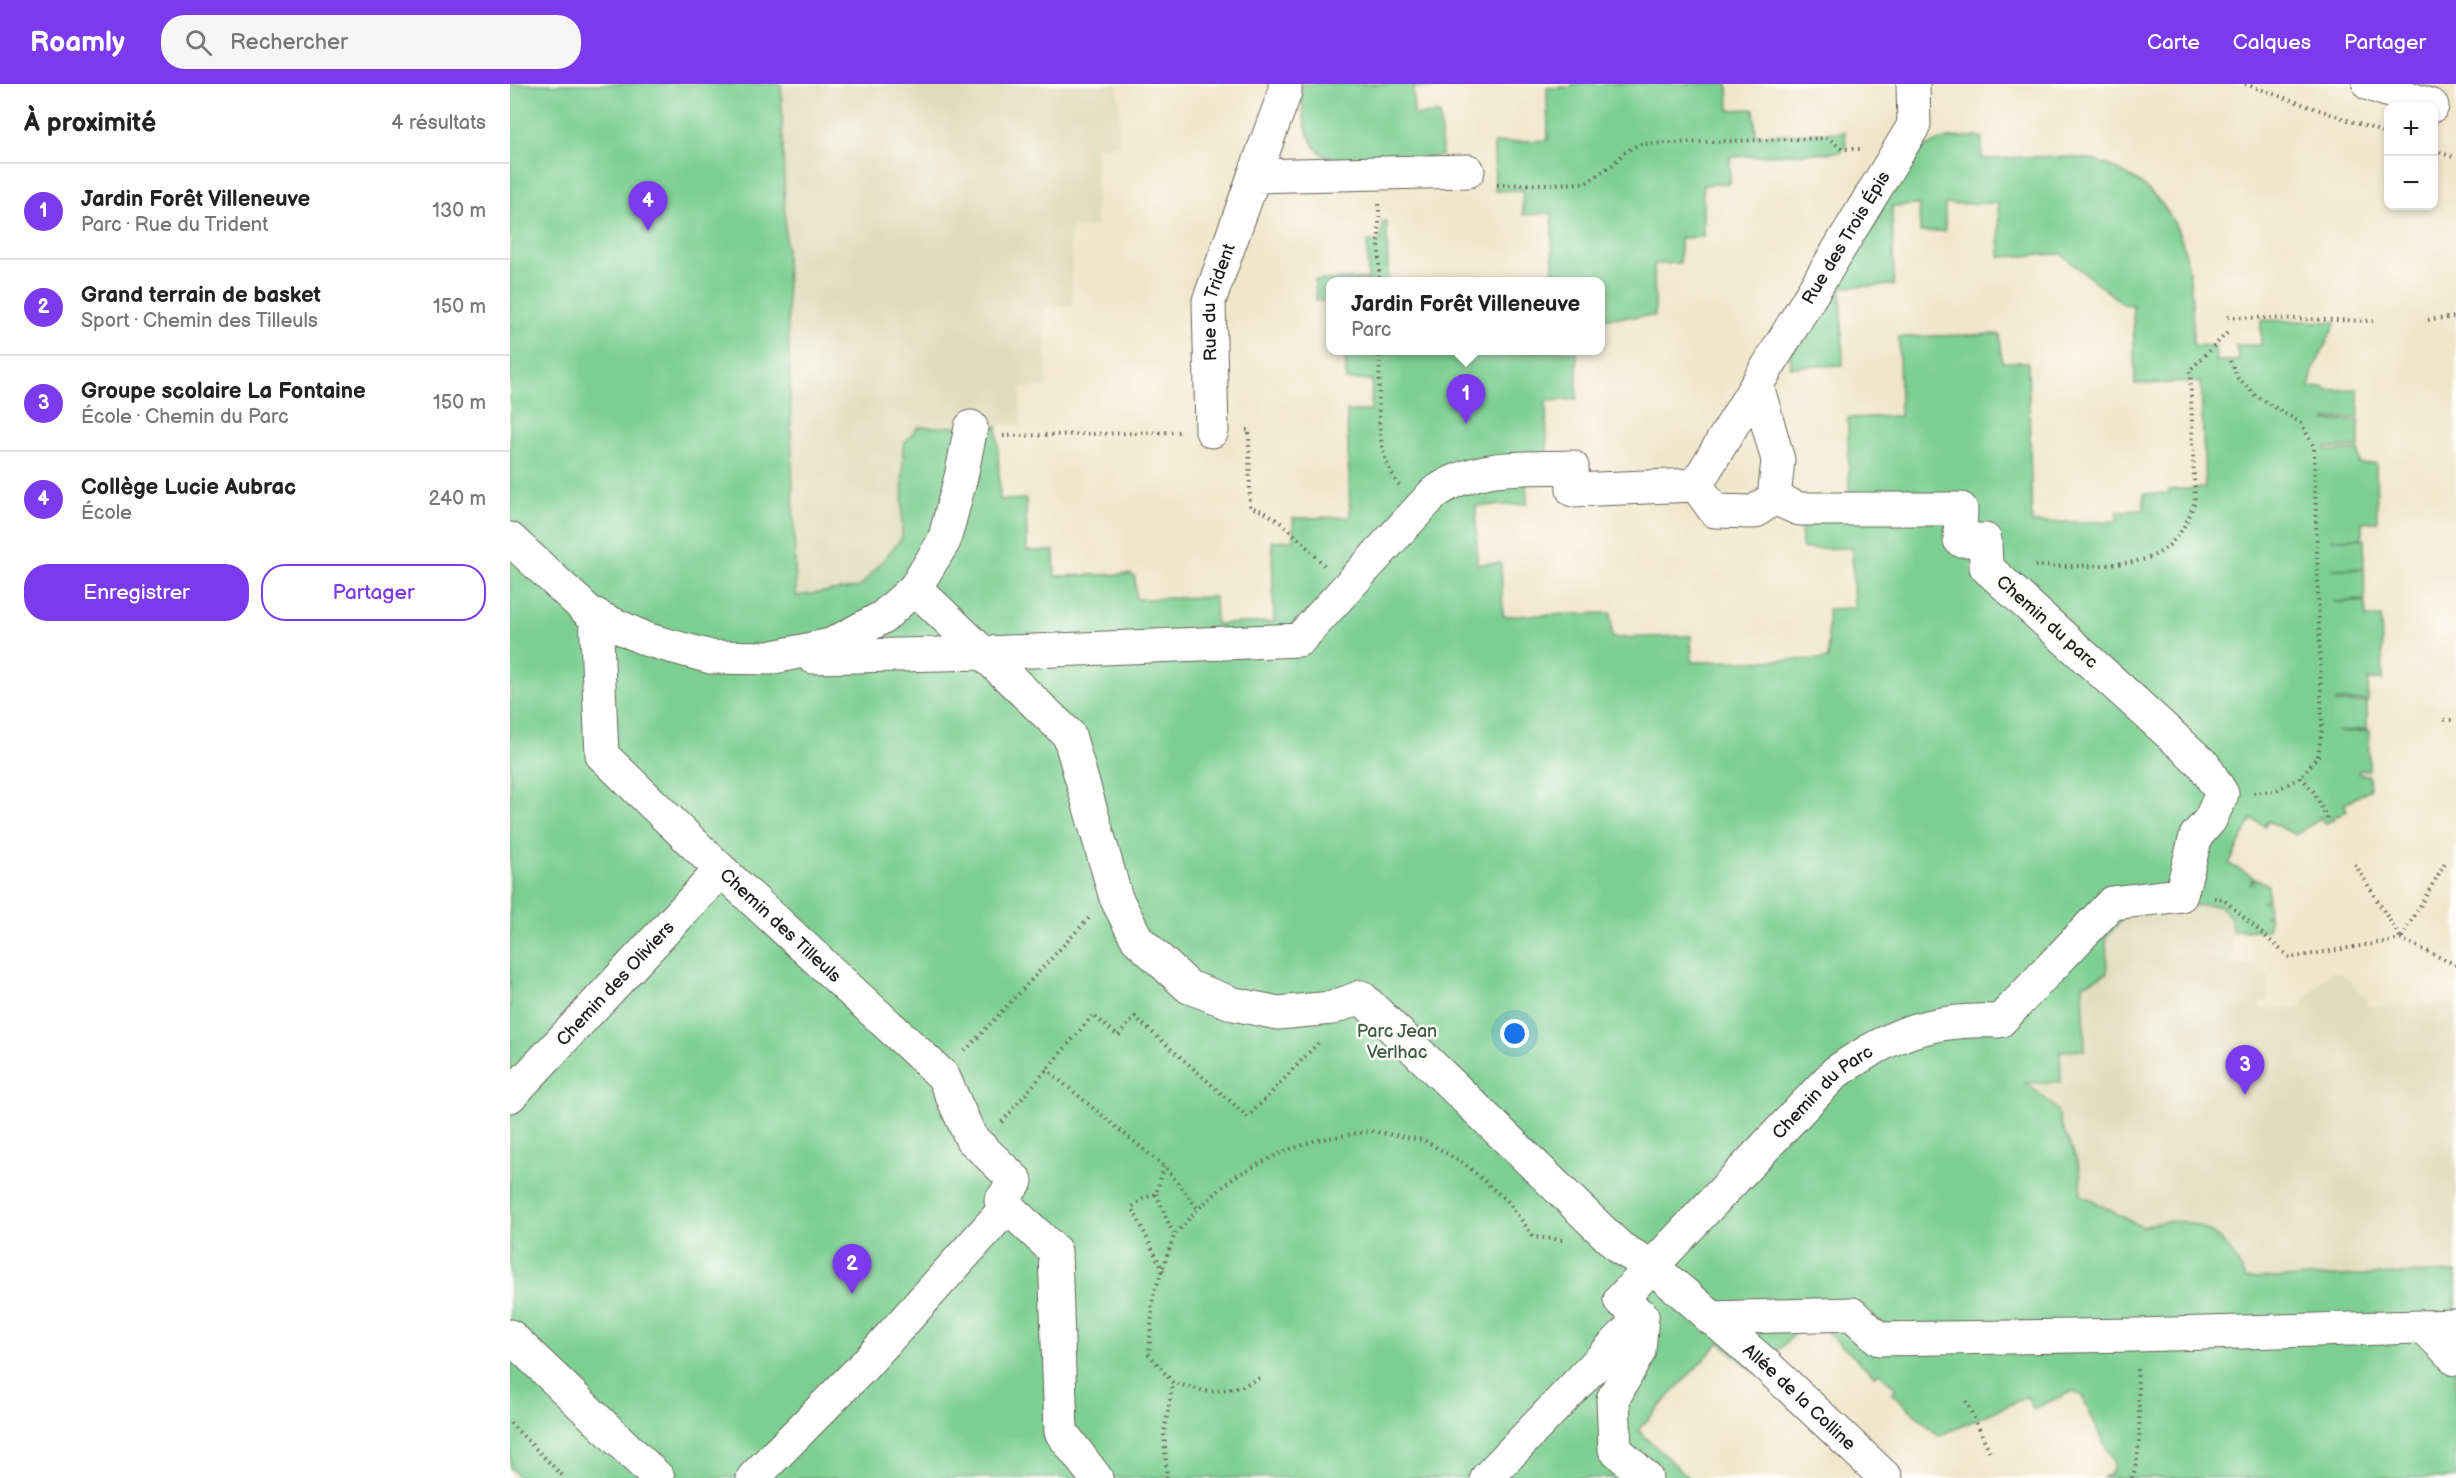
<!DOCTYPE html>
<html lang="fr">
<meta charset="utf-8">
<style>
:root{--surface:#fff;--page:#f6f6f6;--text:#222;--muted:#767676;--line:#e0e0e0;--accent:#7c3aed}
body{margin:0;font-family:"Balsamiq Sans",sans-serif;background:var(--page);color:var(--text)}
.controls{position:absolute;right:18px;top:18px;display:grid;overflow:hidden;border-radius:12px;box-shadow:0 3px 9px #0003}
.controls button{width:54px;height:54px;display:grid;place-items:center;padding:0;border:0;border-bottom:2px solid var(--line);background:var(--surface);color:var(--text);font:30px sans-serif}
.you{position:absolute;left:1005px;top:950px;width:21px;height:21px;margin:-15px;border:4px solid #fff;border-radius:50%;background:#1a73e8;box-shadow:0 0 0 9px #1a73e833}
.badge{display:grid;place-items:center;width:39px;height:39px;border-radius:50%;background:var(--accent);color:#fff;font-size:20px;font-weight:700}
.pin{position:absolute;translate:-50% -50px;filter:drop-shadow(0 2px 3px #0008)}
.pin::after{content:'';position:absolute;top:32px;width:21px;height:18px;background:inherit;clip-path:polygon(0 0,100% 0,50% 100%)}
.popup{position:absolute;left:816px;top:193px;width:279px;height:78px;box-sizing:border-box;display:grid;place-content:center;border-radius:12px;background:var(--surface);filter:drop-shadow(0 2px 4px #0005);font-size:20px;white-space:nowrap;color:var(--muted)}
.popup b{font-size:22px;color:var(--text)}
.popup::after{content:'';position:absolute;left:50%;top:100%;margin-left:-12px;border:12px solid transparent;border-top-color:var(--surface)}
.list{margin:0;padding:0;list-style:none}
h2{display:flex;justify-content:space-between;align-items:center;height:78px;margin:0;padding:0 24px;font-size:26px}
h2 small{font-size:20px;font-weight:400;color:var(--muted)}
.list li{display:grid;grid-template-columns:39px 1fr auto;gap:18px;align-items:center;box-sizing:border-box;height:96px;padding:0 24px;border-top:2px solid var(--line)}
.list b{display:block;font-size:22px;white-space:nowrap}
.list p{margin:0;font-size:20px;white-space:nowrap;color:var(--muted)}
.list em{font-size:20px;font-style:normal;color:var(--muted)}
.actions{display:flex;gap:12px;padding:18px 24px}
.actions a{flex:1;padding:14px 0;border:2px solid var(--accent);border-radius:24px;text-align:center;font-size:21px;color:var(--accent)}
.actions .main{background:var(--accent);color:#fff}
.icon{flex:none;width:33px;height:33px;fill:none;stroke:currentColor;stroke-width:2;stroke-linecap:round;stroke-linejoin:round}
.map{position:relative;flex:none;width:1946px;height:1394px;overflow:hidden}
header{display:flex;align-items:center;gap:36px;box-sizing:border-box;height:84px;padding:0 30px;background:var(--accent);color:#fff}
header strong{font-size:28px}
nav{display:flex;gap:33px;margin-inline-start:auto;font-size:21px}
.search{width:420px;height:54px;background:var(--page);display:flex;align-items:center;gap:15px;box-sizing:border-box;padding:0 21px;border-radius:24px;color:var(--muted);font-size:22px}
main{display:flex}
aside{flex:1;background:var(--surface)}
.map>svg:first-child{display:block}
.built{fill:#e0ddbb}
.green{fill:#7ccf91;stroke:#4c7656;stroke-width:1.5}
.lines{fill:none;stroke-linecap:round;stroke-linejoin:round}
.minor-casing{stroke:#666359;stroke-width:35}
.path{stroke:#666359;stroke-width:4;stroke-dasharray:1.5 4.5;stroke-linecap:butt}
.minor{stroke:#fff;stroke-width:33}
.labels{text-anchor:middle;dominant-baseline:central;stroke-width:5;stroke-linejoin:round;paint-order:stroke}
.street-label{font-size:18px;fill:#1c1c1c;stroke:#fdfcf7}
.park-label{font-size:18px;fill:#3e5b45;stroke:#fdfcf7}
</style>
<header>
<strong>Roamly</strong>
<div class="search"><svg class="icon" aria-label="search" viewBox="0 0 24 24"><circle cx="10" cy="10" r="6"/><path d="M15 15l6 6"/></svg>Rechercher</div>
<nav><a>Carte</a><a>Calques</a><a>Partager</a></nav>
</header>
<main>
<aside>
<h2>À proximité<small>4 résultats</small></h2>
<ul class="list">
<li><span class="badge">1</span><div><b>Jardin Forêt Villeneuve</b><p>Parc · Rue du Trident</p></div><em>130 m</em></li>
<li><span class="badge">2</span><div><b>Grand terrain de basket</b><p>Sport · Chemin des Tilleuls</p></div><em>150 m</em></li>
<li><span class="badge">3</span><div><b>Groupe scolaire La Fontaine</b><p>École · Chemin du Parc</p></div><em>150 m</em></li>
<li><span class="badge">4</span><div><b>Collège Lucie Aubrac</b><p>École</p></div><em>240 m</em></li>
</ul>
<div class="actions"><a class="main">Enregistrer</a><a>Partager</a></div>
</aside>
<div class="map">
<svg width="1946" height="1394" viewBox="0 0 1946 1394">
<rect width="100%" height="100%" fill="#fdfcf7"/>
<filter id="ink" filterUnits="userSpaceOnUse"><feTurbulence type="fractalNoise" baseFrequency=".0167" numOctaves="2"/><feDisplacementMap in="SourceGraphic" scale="12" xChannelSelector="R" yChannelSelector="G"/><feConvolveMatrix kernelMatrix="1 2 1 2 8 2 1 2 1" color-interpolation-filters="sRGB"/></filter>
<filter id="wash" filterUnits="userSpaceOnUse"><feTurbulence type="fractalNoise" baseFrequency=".008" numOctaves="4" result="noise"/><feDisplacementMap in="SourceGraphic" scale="24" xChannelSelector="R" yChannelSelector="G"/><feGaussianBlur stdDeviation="1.35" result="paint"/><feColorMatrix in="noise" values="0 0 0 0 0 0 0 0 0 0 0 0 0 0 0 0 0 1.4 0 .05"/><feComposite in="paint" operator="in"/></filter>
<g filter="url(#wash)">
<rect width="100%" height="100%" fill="#f0e6ca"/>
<path class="built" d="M 0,0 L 608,0 L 610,62 L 585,62 L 586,143 L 561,144 L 563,222 L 535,223 L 537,303 L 511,304 L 511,341 L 461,343 L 393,361 L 392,454 L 350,503 L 285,512 Z
M 1709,821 L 1722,834 L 1723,882 L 1749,882 L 1750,890 L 1758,890 L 1759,917 L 1750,918 L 1751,926 L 1794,924 L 1794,915 L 1820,888 L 1830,888 L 1857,914 L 1857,922 L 1946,920 L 1946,1188 L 1735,1195 L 1723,1169 L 1703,1149 L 1685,1140 L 1647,1138 L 1632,1143 L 1570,1110 L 1499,992 L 1596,853 L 1623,823 Z"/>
<path class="green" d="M 0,0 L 271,0 L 286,512 L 350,503 L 392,454 L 393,361 L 408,343 L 487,342 L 490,416 L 516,415 L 517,467 L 544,467 L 545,492 L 621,490 L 625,493 L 626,515 L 705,513 L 706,540 L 764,538 L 762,457 L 784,456 L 783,434 L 840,433 L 837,327 L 861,327 L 862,296 L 836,296 L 835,267 L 1067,267 L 1067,315 L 1036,317 L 1037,372 L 1016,394 L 1017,420 L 966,422 L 967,480 L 991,479 L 993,532 L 1101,529 L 1102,554 L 1181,552 L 1182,578 L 1318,575 L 1318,525 L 1344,524 L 1342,464 L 1292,465 L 1291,438 L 1339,413 L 1338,334 L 1390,332 L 1389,253 L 1490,250 L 1492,278 L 1518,278 L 1522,439 L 1607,437 L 1608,427 L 1634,426 L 1634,410 L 1659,409 L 1659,406 L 1695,404 L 1691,298 L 1625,300 L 1623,221 L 1613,220 L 1551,170 L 1490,173 L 1488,119 L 1435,120 L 1435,147 L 1410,148 L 1409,121 L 1382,122 L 1384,201 L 1331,203 L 1333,281 L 1281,283 L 1280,265 L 1398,77 C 1425,52 1437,53 1472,53 L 1472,75 C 1507,74 1543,70 1577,75 C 1592,77 1606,85 1619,92 C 1683,130 1682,195 1683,261 L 1705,262 L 1706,277 L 1729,277 L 1726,261 L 1751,261 L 1751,236 L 1826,238 L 1803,287 L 1799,304 L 1815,303 L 1816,306 L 1848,305 L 1849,334 L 1817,335 L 1816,337 L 1849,337 L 1849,363 L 1816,364 L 1816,367 L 1849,366 L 1849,380 L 1866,379 L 1867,438 L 1852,438 L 1852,454 L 1820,455 L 1854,455 L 1854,484 L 1822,485 L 1854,485 L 1855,516 L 1823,518 L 1855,518 L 1856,533 L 1871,533 L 1873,596 L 1858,596 L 1858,616 L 1826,617 L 1826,619 L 1857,618 L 1857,645 L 1826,648 L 1859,647 L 1859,686 L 1849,686 L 1849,690 L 1859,691 L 1860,705 L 1835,720 L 1834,719 L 1837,726 L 1828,732 L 1826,730 L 1823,732 L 1824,735 L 1815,740 L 1810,733 L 1808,734 L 1809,736 L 1785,751 L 1758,737 L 1755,742 L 1742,735 L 1719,780 L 1743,793 L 1740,801 L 1745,794 L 1758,801 L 1758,816 L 1751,817 L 1758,819 L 1759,830 L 1756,832 L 1759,832 L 1759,844 L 1757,846 L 1722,847 L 1721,834 L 1709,821 L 1623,823 L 1596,853 L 1597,889 L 1573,901 L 1575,966 L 1550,967 L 1551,998 L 1515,999 C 1527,1007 1538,1015 1547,1027 C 1550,1031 1549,1035 1551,1040 C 1559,1063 1576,1084 1570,1110 L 1632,1143 C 1681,1126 1717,1148 1735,1195 L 1946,1188 L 1946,1394 L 1592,1394 L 1601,1390 L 1604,1380 L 1572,1312 L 1563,1307 L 1523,1325 L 1517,1313 L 1429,1352 L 1382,1309 L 1386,1304 L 1369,1289 L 1365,1292 L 1300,1233 L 1246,1290 L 1210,1258 L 1128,1346 L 1179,1394 L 10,1394 L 0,1384 Z
M 791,0 L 956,0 L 956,3 L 903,4 L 904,31 L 930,30 L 932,72 C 909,73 827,82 812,70 C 793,55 792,22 791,0 Z
M 1062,0 L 1218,0 L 1219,26 L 1244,25 L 1246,51 L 1335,48 L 1336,63 L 1331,68 L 1220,73 L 1220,99 L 1193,101 L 1193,153 L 1170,154 L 1170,179 L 1144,180 L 1145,232 L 1093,234 L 1093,262 L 1091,262 L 1091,198 L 1043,197 L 1042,129 L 1013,131 L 1012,106 L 985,107 L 984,59 L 1038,56 L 1037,4 L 1062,3 Z
M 872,138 L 877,138 L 878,197 L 821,198 L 821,217 L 806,217 L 805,196 L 858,195 L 857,157 L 871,157 Z"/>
</g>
<g filter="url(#ink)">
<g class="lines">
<g class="minor-casing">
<g id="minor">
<path d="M 1859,0 L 1922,22"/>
<path d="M 744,92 L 775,8 L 775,0"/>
<path id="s1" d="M 702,347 L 699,217 L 744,92 L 958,87"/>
<path d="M 1186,401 L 1205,427 L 1244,428 L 1264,414 L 1268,376 L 1247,301"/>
<path id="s2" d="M 0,455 L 81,530 L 138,556 L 201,573 L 259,574 L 321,561 L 373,533 L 405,504 L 559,651 L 606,814 L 627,855 L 679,903 L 724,920 L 768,929 L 822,924 L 851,913 L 1110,1164 L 1141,1182 L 1178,1213 L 1255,1280 L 1376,1394"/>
<path d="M 405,504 L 434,457 L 451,393 L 461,343"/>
<path id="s3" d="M 86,531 L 92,671 L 211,786 L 433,992 L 461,1054 L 506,1097 L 491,1117 L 545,1167 L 551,1348 L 586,1394"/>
<path id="s4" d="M 303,573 L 473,569 L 789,556 L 924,409 C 967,379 1013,385 1062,383 L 1063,406 L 1186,401 L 1404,41 L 1403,0"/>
<path id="s5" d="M 0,1012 L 211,786"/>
<path d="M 1132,1232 L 1129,1267 L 1103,1315 L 1105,1365 L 1136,1394"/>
<path d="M 1200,1234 L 1342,1230 L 1369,1255 L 1625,1251 L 1946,1242"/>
<path d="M 1914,1243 L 1946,1275"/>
<path d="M 0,1252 L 148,1394"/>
<path d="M 243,1394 L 351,1285 L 497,1123"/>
<path id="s6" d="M 977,1394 L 1132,1232 L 1110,1216 L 1326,988 C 1383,949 1420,934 1490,937 L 1602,819 L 1671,811 L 1686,752 L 1700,736 L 1712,710 L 1694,681 L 1476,483 L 1475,456 L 1450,456 L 1451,425 L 1289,425 L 1264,414"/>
</g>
</g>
<path class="path" d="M 1735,0 L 1878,50
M 1924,66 L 1946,74
M 987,101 L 1076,99 L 1102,81 L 1114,69 L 1129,60 L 1318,54 L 1332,65 L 1350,65
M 869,120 L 869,198
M 1718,233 L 1863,237
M 1918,236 L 1946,233
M 870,266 C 870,309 861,365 889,401
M 1720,277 L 1728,294 L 1746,312 L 1791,339 L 1804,363 L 1812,645 L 1808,672 L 1791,693 L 1765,707 L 1742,709
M 736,346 L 739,346 L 740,423 C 771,431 792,459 814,481
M 493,352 L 671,348
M 1525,482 C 1552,482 1623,484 1645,471 C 1667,459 1678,439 1685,416 L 1680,286 L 1718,248
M 1934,636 L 1946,636
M 1791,693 L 1803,707 L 1819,738
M 1845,780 L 1891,855 L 1936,777
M 1704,814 L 1713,815 L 1780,874 L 1891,855 L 1946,881
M 455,967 L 579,834
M 536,985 L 657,1085 L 688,1125
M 492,1038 L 583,931 L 608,952 L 625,933 L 738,1033 L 808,959
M 646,1110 L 664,1152
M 653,1187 L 622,1123 L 632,1115 L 646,1110 L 654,1083
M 749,1294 L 731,1303 L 699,1308 L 663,1299 L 639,1270 L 643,1212 L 664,1152 L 688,1125 L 724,1093 L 772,1068 L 807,1056 L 861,1047 L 914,1056 L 956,1081 L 997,1117 L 1024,1153 L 1053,1156
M 1456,1317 L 1481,1370
M 0,1339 L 55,1394
M 657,1394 L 654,1349 L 663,1299
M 1622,1394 C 1634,1361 1628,1319 1627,1285"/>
<use href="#minor" class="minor"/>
</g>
</g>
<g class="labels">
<g class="street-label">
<text stroke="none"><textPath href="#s4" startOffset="1264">Rue des Trois Épis</textPath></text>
<text stroke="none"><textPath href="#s1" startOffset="130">Rue du Trident</textPath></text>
<text transform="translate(1537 538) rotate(42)">Chemin du parc</text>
<text stroke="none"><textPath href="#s3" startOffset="387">Chemin des Tilleuls</textPath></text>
<text stroke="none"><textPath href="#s5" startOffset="154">Chemin des Oliviers</textPath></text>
<text stroke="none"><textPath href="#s6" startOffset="542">Chemin du Parc</textPath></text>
<text stroke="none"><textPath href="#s2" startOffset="1734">Allée de la Colline</textPath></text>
</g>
<g class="park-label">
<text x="887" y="947">Parc Jean<tspan x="887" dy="21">Verlhac</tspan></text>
</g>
</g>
</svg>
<div class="controls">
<button>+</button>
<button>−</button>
</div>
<div class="you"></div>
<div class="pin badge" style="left:956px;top:340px">1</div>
<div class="popup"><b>Jardin Forêt Villeneuve</b>Parc</div>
<div class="pin badge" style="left:342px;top:1210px">2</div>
<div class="pin badge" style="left:1735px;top:1011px">3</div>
<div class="pin badge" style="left:138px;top:147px">4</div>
</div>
</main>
